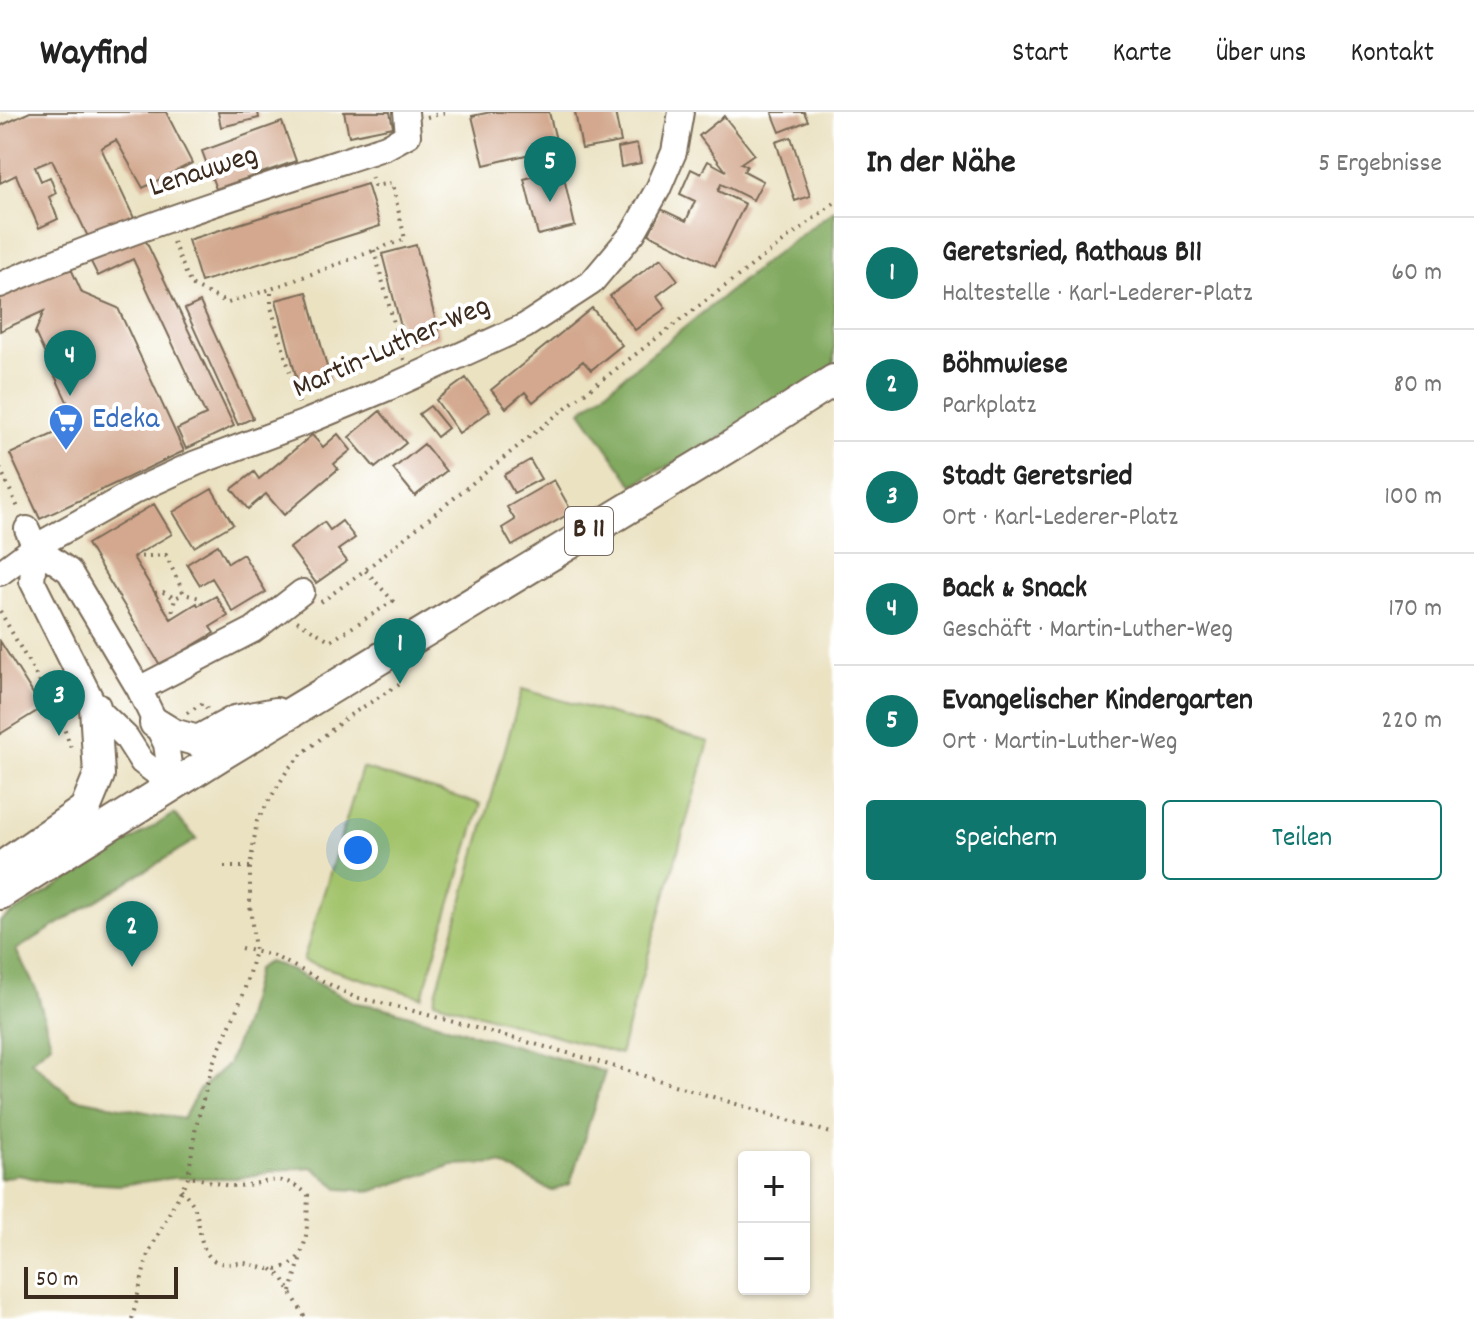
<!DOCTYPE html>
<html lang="de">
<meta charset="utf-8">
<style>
:root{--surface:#fff;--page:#f2f2f2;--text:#222;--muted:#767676;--line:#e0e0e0;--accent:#0f766e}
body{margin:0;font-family:Dekko,sans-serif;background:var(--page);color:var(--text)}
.controls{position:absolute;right:24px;bottom:24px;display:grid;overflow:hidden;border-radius:8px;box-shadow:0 2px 6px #0004}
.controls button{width:72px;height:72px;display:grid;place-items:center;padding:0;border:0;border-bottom:2px solid var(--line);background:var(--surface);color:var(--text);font:40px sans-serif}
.scale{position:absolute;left:24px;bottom:20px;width:154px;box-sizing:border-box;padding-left:8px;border:4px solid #3b2a1e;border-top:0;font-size:22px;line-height:28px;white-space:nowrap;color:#3b2a1e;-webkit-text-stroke:6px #fff;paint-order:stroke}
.you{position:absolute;left:358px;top:738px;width:28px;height:28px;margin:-20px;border:6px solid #fff;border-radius:50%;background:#1a73e8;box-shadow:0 0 0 12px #1a73e833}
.badge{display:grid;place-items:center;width:52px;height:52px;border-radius:50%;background:var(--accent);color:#fff;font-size:26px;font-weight:700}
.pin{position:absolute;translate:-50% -66px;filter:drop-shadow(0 2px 4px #0008)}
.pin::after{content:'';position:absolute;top:42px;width:28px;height:24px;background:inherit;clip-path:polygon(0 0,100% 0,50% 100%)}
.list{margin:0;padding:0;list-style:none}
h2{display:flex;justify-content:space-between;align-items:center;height:104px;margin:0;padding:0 32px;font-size:34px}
h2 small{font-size:26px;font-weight:400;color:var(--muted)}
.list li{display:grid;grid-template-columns:52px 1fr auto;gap:24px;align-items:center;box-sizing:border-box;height:112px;padding:0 32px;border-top:2px solid var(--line)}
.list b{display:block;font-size:30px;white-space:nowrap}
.list p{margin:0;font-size:26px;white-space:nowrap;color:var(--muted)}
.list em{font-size:26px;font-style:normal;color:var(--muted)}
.actions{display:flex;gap:16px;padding:24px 32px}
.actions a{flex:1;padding:18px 0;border:2px solid var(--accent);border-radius:8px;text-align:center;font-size:28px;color:var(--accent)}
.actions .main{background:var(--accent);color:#fff}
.map{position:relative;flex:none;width:834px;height:1207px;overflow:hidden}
header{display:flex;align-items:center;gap:48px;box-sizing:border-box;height:112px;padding:0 40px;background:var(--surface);border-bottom:2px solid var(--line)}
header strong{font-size:38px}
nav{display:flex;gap:44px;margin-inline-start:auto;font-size:28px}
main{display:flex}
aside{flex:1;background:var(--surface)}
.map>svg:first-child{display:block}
.green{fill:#a2c36b;stroke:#6e7644;stroke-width:2}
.forest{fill:#81a95f;stroke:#5e6a3e;stroke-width:2}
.building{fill:#d3a88e}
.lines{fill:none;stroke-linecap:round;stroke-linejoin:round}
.minor-casing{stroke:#796a57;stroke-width:28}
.major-casing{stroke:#796a57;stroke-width:34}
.path{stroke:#796a57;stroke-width:4;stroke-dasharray:2 6;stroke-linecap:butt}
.minor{stroke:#fff;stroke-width:24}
.major{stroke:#fff;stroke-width:30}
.labels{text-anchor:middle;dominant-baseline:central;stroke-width:8;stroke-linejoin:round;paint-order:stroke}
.shield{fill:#fff;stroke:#766a62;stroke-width:2}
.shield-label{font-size:28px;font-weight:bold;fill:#3b2a1e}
.street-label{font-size:30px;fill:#3b2a1e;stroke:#fff}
.shop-label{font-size:30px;fill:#366cbe;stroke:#fff;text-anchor:start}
</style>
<header>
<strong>Wayfind</strong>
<nav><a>Start</a><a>Karte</a><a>Über uns</a><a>Kontakt</a></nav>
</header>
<main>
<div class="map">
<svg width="834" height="1207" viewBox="0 0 834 1207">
<rect width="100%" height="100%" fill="#fff"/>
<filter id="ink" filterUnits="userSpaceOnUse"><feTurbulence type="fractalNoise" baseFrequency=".0125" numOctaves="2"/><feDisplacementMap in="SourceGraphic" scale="16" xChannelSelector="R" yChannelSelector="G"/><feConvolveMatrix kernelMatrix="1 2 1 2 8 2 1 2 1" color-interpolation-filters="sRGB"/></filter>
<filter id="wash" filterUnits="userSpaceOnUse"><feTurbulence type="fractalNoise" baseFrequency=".006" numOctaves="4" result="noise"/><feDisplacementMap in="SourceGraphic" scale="32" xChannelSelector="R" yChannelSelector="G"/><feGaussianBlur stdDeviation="1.8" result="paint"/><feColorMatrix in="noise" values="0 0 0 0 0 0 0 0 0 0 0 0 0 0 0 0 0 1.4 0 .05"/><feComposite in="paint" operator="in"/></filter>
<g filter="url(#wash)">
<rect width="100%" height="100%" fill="#ebe2c2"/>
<path class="green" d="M 522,577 L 709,630 L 620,942 L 434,889 Z
M 362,656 L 481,692 L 422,885 L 303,849 Z"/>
<path class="forest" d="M 834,98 L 834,252 C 773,301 701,336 633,373 L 581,299 L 774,143 Z
M 174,702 L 197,727 L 16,838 L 37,879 L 51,932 L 31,949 L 73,986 L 183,1007 L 198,979 L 228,952 L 244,910 L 257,857 L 268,850 L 282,854 L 356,891 L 382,895 L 605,960 L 570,1072 L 552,1079 L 500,1051 L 452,1053 L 373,1079 L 340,1077 L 312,1055 L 279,1058 L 239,1066 L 173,1066 L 120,1073 L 46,1069 L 18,1063 L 0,1067 L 0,809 Z"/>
<g id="blocks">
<path class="building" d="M 30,0 L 166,0 L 192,51 L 143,76 L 116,28 L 101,36 L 134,106 L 89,127 L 52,48 L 35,55 L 41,69 L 50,65 L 56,81 L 49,85 L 58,107 L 39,116 L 16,63 L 0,71 L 0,14 Z
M 218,0 L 258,0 L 259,6 L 221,15 Z
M 344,0 L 390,0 L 393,15 L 349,24 Z
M 491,0 L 549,0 L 558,36 L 542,39 L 547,61 L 562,57 L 575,114 L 538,123 L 524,67 L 535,64 L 530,42 L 484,53 L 472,4 Z
M 575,0 L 615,0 L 621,30 L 582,37 Z
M 772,0 L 804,0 L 808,9 L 780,20 Z
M 724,4 L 754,42 L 741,51 L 747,54 L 744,59 L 763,69 L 753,88 L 721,72 L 718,79 L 745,92 L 715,154 L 649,122 L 661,97 L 686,109 L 695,89 L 680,82 L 691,57 L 701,62 L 708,49 L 726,59 L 699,24 Z
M 282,10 L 296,49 L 216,77 L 202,39 Z
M 791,25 L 810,84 L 795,89 L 776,30 Z
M 637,32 L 641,51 L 621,55 L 618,36 Z
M 367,72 L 380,114 L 201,170 L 188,128 Z
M 142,121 L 234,314 L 186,337 L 177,317 L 206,303 L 133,147 L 98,164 L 89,146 Z
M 416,133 L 440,225 L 406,234 L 382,142 Z
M 661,146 L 678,168 L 657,184 L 666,196 L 635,218 L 610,184 Z
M 68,150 L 82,181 L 118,196 L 184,339 L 40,407 L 10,342 L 77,311 L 35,221 L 44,199 L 0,219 L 0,181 Z
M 307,180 L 331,270 L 300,279 L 276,188 Z
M 200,190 L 253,306 L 238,313 L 185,197 Z
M 592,196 L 622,233 L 591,258 L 583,249 L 533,290 L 525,280 L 506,296 L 491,278 Z
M 466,266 L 490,299 L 459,321 L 436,288 Z
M 430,294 L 448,316 L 437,325 L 419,302 Z
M 380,299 L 406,331 L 375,356 L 349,325 Z
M 338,322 L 351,338 L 334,352 L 338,357 L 284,403 L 266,382 L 248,397 L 232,377 L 254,360 L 259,367 L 312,323 L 323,335 Z
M 424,332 L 446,359 L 415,384 L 393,357 Z
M 530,348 L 541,367 L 514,381 L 504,363 Z
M 554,368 L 572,400 L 512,434 L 502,416 L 515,408 L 507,395 Z
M 212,377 L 233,412 L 194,435 L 173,400 Z
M 154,392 L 172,422 L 133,445 L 171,507 L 197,491 L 198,494 L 216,484 L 228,504 L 210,515 L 214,521 L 160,553 L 87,432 Z
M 342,409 L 355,426 L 338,438 L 347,449 L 316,471 L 290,436 L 324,410 L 330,418 Z
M 218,433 L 228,451 L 243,442 L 266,480 L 233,500 L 212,466 L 200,473 L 187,452 Z
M 0,529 L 42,596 L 0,622 Z"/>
</g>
</g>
<g filter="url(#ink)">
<use href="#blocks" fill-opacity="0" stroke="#796a57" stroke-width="2"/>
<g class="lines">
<g class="minor-casing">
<path id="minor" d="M 0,173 C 126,118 255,78 386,35 L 408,23 L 406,0
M 27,417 L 35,435 L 69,459 L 139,577 L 166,632 L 172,673
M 35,435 L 32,469 L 95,595 L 126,625 L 142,650 L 172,673
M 0,461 L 35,435 L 135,379 L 196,351 L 306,310 L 388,276 L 525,214 L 591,171 L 633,121 L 658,77 L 674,40 L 681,0
M 139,577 L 253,518 L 302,480"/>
</g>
<g class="major-casing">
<path id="major" d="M 155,611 L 173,622 L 198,629 L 235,609 L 276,601
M 0,756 L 85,697 L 99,663 L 95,595
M 0,782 L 221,643 L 731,334 L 834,268"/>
</g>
<path class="path" d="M 427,5 L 448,0
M 173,130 L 191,173 L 228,191 L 271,177
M 374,138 L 404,248
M 299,291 L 271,195 L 271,177 L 405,127 L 392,71 L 374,74 L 371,64
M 0,356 L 19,398
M 133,445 L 166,443 L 184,482 L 200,486 L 203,491
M 155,481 L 163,480 L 175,486 L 184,482
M 321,490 L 365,458 L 569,293 L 834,91
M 0,499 L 62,610 L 71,636
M 171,507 L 175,486
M 297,509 L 331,529 L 393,489 L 365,458
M 187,601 L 203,591 L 208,598
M 224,755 L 250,755
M 241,836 L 274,844 L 354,885 L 395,894 L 586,946 L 834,1022
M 181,1077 C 186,1083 193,1090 195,1097 C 201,1113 198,1130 209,1144 C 218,1155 231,1151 244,1151 C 254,1152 264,1158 274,1157 C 313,1155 306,1110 308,1083 C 278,1054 257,1079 225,1073 C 212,1071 201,1066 188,1065
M 272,1157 L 282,1165 L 306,1207
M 291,1180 L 301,1144
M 132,1207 L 148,1142 L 188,1065 L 196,1014 L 213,951 L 243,883 L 255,839 L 250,793 L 250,755 L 257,709 L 288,657 L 302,642 L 347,605 L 400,572"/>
<use href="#minor" class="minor"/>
<use href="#major" class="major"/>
</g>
</g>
<defs>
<g id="supermarket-pin" transform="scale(1.8)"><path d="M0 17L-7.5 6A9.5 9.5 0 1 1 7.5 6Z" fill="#3f7fe0" stroke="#fff"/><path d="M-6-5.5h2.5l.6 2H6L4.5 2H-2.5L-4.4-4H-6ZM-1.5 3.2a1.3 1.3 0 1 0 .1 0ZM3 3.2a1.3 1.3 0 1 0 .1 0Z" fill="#fff"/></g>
</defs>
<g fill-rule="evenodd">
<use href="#supermarket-pin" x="66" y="309"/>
</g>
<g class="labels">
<rect class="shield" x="565" y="395" width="48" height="48" rx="6"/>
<g class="shield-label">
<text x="589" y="419">B 11</text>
</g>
<g class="street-label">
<text transform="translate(204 61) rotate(-18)">Lenauweg</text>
<text transform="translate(392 237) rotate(-24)">Martin-Luther-Weg</text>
</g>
<g class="shop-label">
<text x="92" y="309">Edeka</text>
</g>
</g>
</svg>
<div class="controls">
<button>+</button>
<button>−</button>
</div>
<div class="scale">50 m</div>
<div class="you"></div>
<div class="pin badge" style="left:400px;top:572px">1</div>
<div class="pin badge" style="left:132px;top:855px">2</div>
<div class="pin badge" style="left:59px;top:624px">3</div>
<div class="pin badge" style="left:70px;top:284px">4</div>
<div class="pin badge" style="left:550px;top:90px">5</div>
</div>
<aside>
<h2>In der Nähe<small>5 Ergebnisse</small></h2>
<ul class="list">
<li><span class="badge">1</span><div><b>Geretsried, Rathaus B11</b><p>Haltestelle · Karl-Lederer-Platz</p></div><em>60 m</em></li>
<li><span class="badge">2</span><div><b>Böhmwiese</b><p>Parkplatz</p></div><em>80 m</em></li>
<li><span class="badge">3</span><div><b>Stadt Geretsried</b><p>Ort · Karl-Lederer-Platz</p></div><em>100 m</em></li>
<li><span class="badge">4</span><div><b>Back &amp; Snack</b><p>Geschäft · Martin-Luther-Weg</p></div><em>170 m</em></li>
<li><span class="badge">5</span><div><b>Evangelischer Kindergarten</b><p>Ort · Martin-Luther-Weg</p></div><em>220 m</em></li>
</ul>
<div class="actions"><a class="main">Speichern</a><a>Teilen</a></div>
</aside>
</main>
